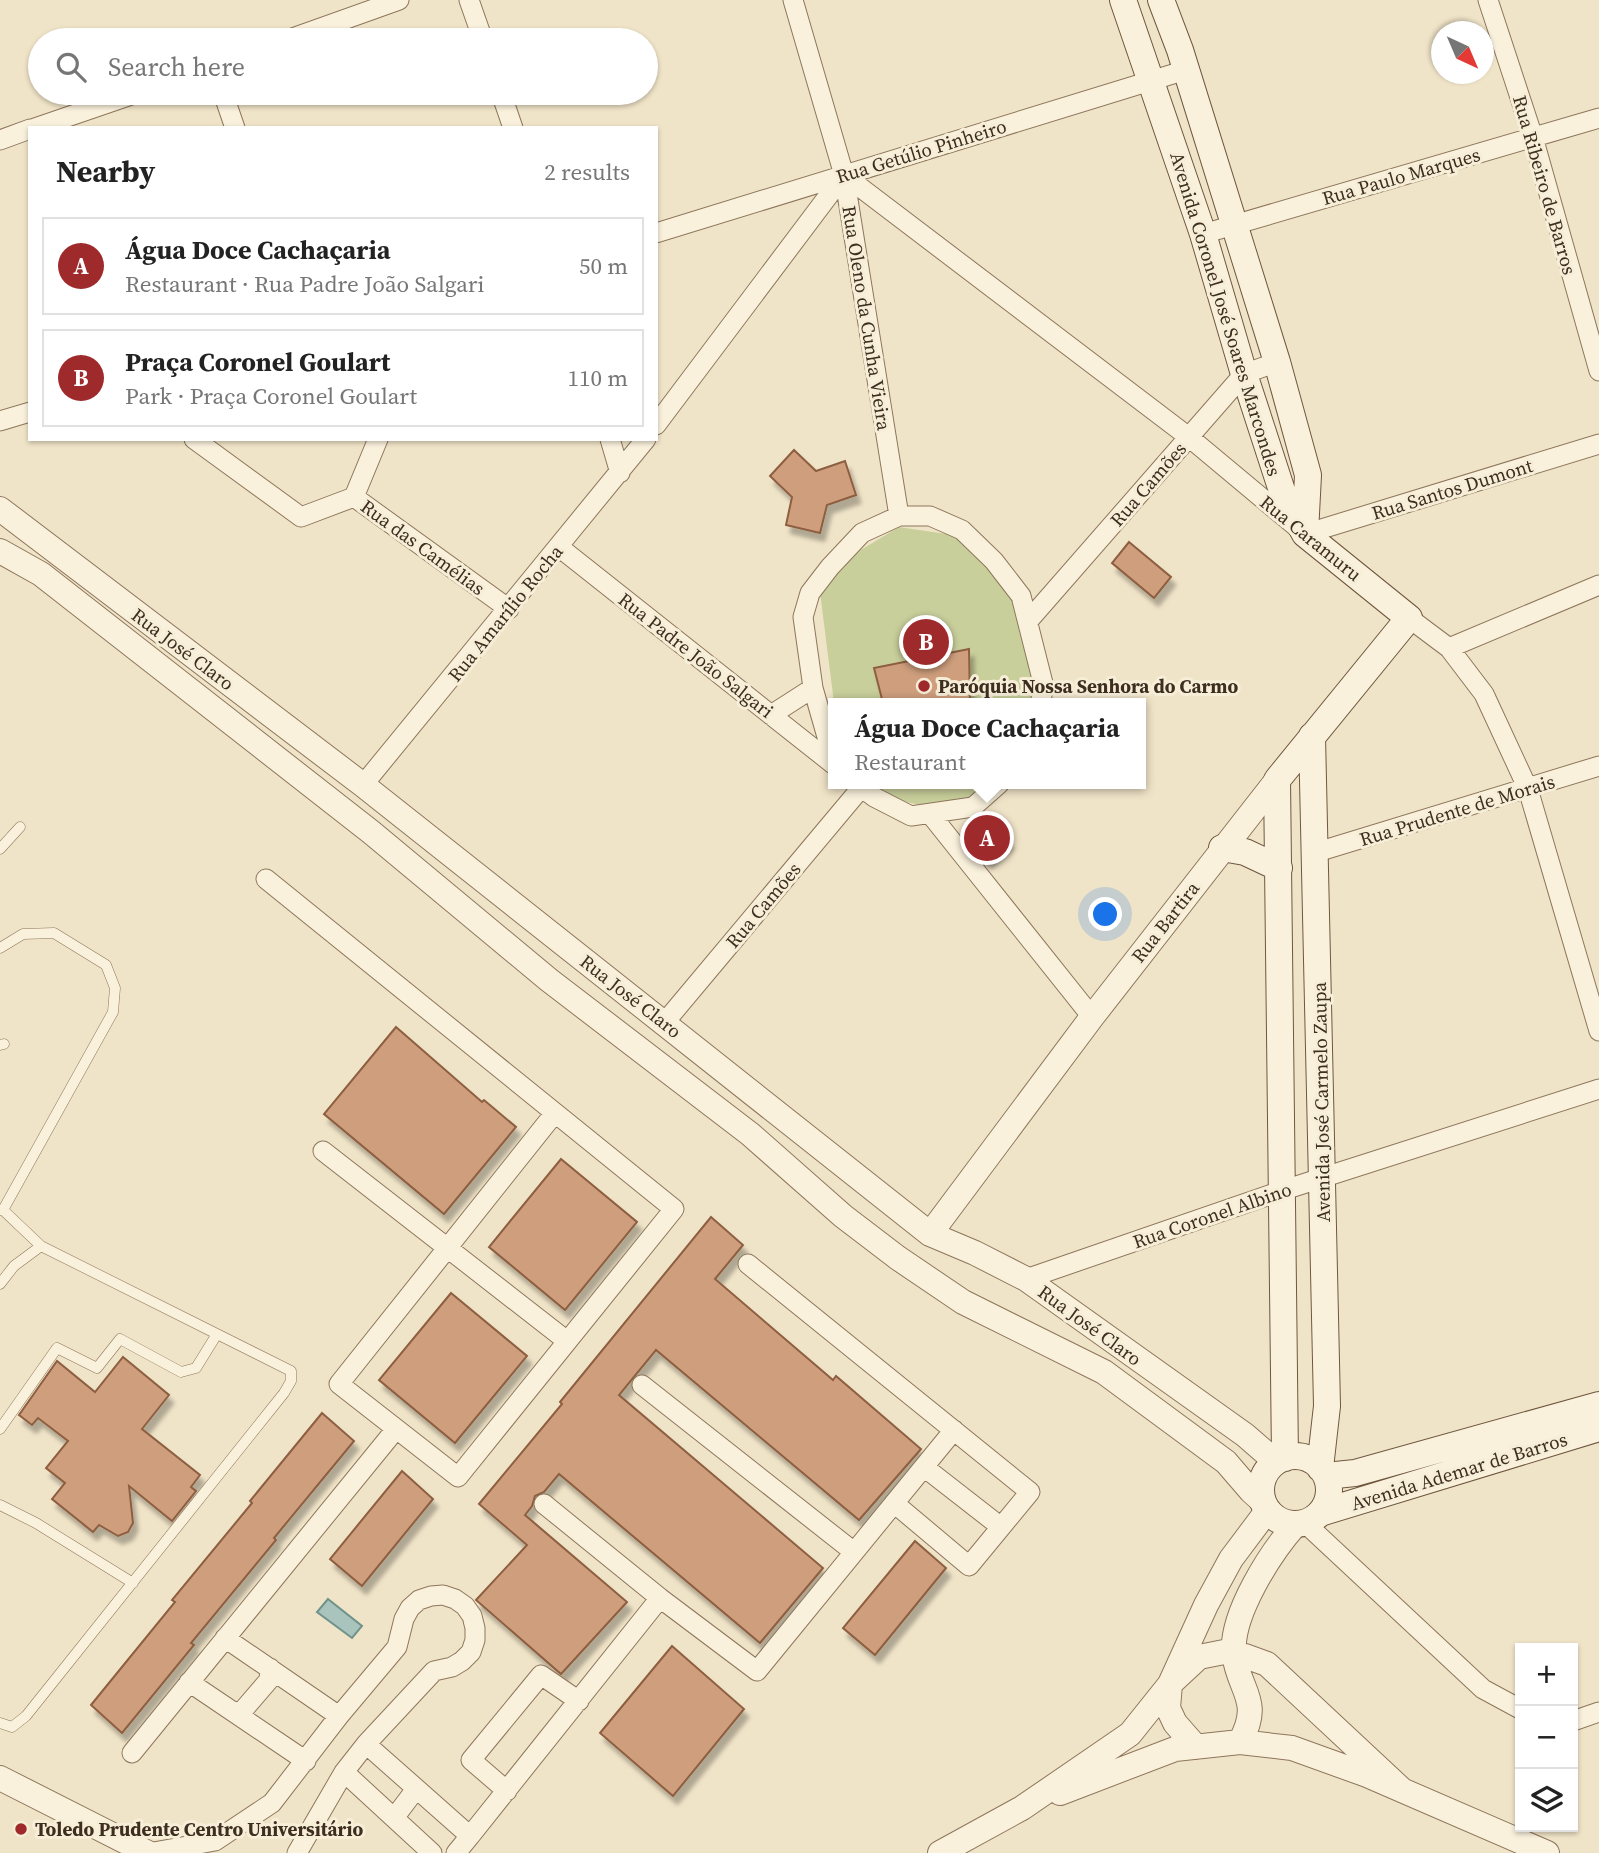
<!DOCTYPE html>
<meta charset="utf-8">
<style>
:root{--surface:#fff;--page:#f6f6f6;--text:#222;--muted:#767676;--line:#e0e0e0;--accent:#9e2a2b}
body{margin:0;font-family:"Source Serif 4",serif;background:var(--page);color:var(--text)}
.controls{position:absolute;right:21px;bottom:21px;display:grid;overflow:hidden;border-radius:0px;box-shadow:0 2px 5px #0004}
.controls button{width:63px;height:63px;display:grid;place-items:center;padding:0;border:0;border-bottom:2px solid var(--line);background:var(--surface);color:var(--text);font:35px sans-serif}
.compass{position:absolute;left:1431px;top:21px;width:63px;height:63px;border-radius:50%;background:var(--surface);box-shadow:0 2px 5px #0004;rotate:136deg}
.you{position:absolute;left:1106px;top:915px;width:24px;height:24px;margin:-18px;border:5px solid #fff;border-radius:50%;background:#1a73e8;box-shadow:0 0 0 10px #1a73e833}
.badge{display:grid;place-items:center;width:46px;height:46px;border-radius:50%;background:var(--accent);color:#fff;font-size:23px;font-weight:700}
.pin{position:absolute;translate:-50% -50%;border:4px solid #fff;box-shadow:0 2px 7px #0006}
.popup{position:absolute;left:828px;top:698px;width:318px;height:91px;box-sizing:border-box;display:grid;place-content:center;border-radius:0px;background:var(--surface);filter:drop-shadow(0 2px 5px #0005);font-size:23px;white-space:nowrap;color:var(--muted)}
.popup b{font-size:26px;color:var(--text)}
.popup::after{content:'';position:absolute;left:50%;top:100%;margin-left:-14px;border:14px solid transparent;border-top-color:var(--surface)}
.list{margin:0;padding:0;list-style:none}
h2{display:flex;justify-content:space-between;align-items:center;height:91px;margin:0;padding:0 28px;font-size:30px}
h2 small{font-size:23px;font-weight:400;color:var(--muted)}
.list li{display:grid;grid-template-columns:46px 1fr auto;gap:21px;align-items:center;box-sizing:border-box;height:98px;margin:0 14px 14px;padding:0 14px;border:2px solid var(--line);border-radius:0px}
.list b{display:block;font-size:26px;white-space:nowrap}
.list p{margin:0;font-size:23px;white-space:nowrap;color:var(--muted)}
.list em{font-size:23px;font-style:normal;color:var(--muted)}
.icon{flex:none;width:38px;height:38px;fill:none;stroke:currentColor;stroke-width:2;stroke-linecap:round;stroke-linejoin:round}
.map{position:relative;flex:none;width:1599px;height:1853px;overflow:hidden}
.search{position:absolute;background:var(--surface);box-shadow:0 2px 5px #0004;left:28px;top:28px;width:630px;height:77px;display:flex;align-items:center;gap:18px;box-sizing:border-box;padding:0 24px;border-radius:38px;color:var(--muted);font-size:26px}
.panel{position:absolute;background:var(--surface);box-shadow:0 2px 5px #0004;left:28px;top:126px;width:630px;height:315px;border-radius:0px}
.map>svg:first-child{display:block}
.green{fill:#c9cf9b}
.water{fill:#a9c4bc;stroke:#6f938a;stroke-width:2}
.building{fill:#cf9f7d;stroke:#8d5f41;stroke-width:2;filter:url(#shadow)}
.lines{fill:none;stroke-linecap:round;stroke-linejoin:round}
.service-casing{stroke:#8d765c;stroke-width:11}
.minor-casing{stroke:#8d765c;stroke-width:21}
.tertiary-casing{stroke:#8d765c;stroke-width:26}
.secondary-casing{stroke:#6f573f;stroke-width:28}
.service{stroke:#faf1dc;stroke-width:10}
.minor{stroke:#faf1dc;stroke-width:19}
.tertiary{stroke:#faf1dc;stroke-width:24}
.secondary{stroke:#faf1dc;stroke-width:26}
.poi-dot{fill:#9e2a2b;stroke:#f7eed8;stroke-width:2.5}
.labels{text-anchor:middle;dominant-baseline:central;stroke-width:6;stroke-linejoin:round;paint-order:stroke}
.street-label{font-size:19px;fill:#3d2e20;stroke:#f7eed8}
.poi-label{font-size:19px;font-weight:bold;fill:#3d2e20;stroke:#f7eed8;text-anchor:start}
</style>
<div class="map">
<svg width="1599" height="1853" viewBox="0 0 1599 1853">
<defs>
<filter id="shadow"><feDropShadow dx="4.5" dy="8" stdDeviation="2" flood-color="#0004"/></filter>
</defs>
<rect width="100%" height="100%" fill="#f0e4c8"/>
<path class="green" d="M 899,527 L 953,535 L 990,567 L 1015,598 L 1037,686 L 1032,703 L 834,703 L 820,592 L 859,551 Z
M 872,784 L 986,784 C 980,789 972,798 965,801 C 933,812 897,804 872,784 Z"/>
<path class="water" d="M 328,1599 L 362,1626 L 352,1638 L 317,1612 Z"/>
<path class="building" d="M 794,450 L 816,471 L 845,461 L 856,495 L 827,505 L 820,533 L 786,525 L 792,497 L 770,476 Z
M 1129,542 L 1171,577 L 1154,598 L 1112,563 Z
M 969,649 L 970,703 L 883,703 L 874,668 Z
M 985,813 L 1009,841 L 987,860 L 964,832 Z
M 396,1027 L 482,1102 L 484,1100 L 516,1127 L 444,1214 L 324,1114 Z
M 561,1159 L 637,1222 L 565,1310 L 489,1247 Z
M 711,1217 L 743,1245 L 715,1279 L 833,1380 L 836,1376 L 921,1449 L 859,1520 L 656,1350 L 619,1395 L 823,1568 L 760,1643 L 559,1474 L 544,1492 L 535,1496 L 532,1506 L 525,1515 L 627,1602 L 561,1674 L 476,1600 L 527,1545 L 479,1504 L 562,1404 L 560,1402 Z
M 451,1293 L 527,1356 L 455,1443 L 379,1380 Z
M 123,1357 L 169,1395 L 142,1429 L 200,1475 L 191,1487 L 196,1491 L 172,1521 L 129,1486 L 133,1523 L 128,1532 L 118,1536 L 99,1525 L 93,1532 L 52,1499 L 65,1483 L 46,1468 L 68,1441 L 38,1418 L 32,1425 L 19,1415 L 57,1361 L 95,1392 Z
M 322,1413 L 354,1441 L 274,1538 L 276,1540 L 191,1643 L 194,1645 L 122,1733 L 91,1705 L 175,1602 L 172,1600 L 252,1503 L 250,1501 Z
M 402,1471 L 433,1499 L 362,1586 L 330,1559 Z
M 915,1541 L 946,1568 L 875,1655 L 843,1628 Z
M 672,1646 L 744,1709 L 673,1796 L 600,1733 Z"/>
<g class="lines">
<g class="service-casing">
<path id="service" d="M 0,849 L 20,827
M 0,948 L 23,934 L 54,933 L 106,965 L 115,988 L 113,1012 L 3,1210
M 0,1045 L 4,1044
M 0,1210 L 3,1210 L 41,1246
M 0,1284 L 14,1266 L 41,1246 L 291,1371 L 291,1381 L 284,1393 L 26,1716 L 12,1727 L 0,1723
M 0,1429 L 57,1348 L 97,1368 L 120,1339 L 181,1372 L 196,1368 L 217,1334
M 0,1505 L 36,1523 L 133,1583"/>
</g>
<g class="minor-casing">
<path id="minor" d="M 469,0 L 483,40
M 793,0 L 844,175 L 899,516
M 1488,0 L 1533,137 L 1599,371
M 287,40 L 399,0
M 223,93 L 235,128
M 501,93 L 513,128
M 35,128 L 137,93
M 0,140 L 30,129
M 844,175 L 1190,438 L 1305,534 L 1599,444
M 656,233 L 1186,70
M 1203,234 L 1599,118
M 0,421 L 30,412
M 656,425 L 844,175
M 194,439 L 301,517 L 354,497 L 509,609
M 610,439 L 620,473
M 354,497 L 378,439
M 559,547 L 833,764
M 1409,618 L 1449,648 L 1484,694 L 1528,789 L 1599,1031
M 1029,620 L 1244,374 L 1277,362
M 1449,648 L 1599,585
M 771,715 L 813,688
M 833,751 L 829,744 L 813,688 L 803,617 L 810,593 L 830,567 L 862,533 L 899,516 L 930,516 L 962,530 L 994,561 L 1021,596 L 1044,687 L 1040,703
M 857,784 L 874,797 L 911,816 L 973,807 L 999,784
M 363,785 L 646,439
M 931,815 L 1092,1017
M 1314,853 L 1599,766
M 266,879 L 674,1209 L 458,1477 L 339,1384 L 554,1114
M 665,1022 L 861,788
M 323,1151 L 567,1341
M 748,1264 L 1030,1492 L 969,1566 L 894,1503
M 1026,1279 L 1284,1190 L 1599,1089
M 642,1385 L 854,1552
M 924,1467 L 1001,1527
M 544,1504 L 660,1598 L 757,1671 L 954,1430
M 1305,1523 L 1483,1689 L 1520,1709
M 225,1638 L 339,1716
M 189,1682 L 306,1761
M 235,1713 L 244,1709 L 269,1680 L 270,1668
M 1573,1721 L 1599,1712
M 366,1744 L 470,1836 L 456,1853
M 132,1753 L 396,1429
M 344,1772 L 432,1853
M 507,1791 L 471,1760 L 541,1675 L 579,1701
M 394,1818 L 416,1789
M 470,1836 L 660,1598
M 148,1853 L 215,1841 L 272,1803 L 339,1716 L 397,1647 L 404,1619 L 410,1608 L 419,1600 L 431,1596 L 443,1595 L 455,1599 L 465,1606 L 472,1616 L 475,1628 L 475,1640 L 471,1652 L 462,1661 L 452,1667 L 434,1671 L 366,1744 L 344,1772 L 297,1853"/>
</g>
<g class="tertiary-casing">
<path id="tertiary" d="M 0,509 L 363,785 L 930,1234 L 975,1253 L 1026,1279 L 1245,1435 L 1276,1462
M 0,551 L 41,574 L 371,832 L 549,980 L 750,1134 L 843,1216 L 898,1258 L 963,1302 L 1104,1372 L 1226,1462 L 1251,1491 L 1262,1501
M 930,1234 L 1092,1017 L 1277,780
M 1240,1742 C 1263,1700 1239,1692 1234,1654 C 1230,1615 1271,1552 1296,1524
M 1196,1747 L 1175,1723 L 1168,1708 L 1170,1684 L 1206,1605 L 1231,1559 L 1267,1511
M 0,1778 L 148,1853
M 1060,1793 L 1175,1749 L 1240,1742 L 1292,1748 L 1367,1775 L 1547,1853
M 940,1853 L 1022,1808 L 1130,1734 L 1170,1684 L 1199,1657 L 1224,1652 L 1245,1656 L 1267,1664 L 1401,1789"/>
</g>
<g class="secondary-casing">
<path id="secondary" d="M 1123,0 L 1203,234 L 1244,374 L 1283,494 L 1305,534 L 1409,618 L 1277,780 L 1285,1458
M 1161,0 L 1180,50 L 1277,362 L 1308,475 L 1305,533
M 1312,736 L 1327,1406 L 1320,1468
M 1222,848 L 1245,852 L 1279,868
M1261 1490a34 34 0 1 1 68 0a34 34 0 1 1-68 0Z
M 1326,1476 L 1355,1473 L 1599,1405
M 1320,1513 L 1599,1428"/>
</g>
<use href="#service" class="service"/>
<use href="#minor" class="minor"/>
<use href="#tertiary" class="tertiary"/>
<use href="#secondary" class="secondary"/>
</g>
<g class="poi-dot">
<circle cx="924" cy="686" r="7"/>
<circle cx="21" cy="1829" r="7"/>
</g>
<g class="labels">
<g class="street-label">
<text transform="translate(921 151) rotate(-17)">Rua Getúlio Pinheiro</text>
<text transform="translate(1401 176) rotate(-16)">Rua Paulo Marques</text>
<text transform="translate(1545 185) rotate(74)">Rua Ribeiro de Barros</text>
<text transform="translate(1226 314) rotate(73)">Avenida Coronel José Soares Marcondes</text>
<text transform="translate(867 318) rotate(81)">Rua Oleno da Cunha Vieira</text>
<text transform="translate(1148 484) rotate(-49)">Rua Camões</text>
<text transform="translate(1452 489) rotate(-17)">Rua Santos Dumont</text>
<text transform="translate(1311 538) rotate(39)">Rua Caramuru</text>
<text transform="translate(423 547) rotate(36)">Rua das Camélias</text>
<text transform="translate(505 613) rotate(-51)">Rua Amarílio Rocha</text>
<text transform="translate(183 649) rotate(37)">Rua José Claro</text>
<text transform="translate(696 655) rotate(38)">Rua Padre João Salgari</text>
<text transform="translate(1457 810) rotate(-17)">Rua Prudente de Morais</text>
<text transform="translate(763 905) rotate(-50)">Rua Camões</text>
<text transform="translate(1165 922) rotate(-52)">Rua Bartira</text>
<text transform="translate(631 996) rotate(38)">Rua José Claro</text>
<text transform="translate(1321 1102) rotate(-91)">Avenida José Carmelo Zaupa</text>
<text transform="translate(1212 1215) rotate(-19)">Rua Coronel Albino</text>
<text transform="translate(1090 1325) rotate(36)">Rua José Claro</text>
<text transform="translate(1459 1471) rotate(-17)">Avenida Ademar de Barros</text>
</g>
<g class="poi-label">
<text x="938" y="686">Paróquia Nossa Senhora do Carmo</text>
<text x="35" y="1829">Toledo Prudente Centro Universitário</text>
</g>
</g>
</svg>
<div class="controls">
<button>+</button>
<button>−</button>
<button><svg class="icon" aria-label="layers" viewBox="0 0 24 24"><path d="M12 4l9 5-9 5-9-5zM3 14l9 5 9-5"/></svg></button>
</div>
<svg class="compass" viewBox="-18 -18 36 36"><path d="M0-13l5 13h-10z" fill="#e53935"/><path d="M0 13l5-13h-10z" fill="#767676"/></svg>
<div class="you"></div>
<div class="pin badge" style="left:987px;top:838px">A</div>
<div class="popup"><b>Água Doce Cachaçaria</b>Restaurant</div>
<div class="pin badge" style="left:926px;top:642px">B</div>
<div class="search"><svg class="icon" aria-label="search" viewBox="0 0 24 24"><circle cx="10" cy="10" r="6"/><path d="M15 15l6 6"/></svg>Search here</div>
<section class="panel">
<h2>Nearby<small>2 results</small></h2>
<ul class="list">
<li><span class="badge">A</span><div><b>Água Doce Cachaçaria</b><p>Restaurant · Rua Padre João Salgari</p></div><em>50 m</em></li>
<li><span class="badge">B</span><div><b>Praça Coronel Goulart</b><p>Park · Praça Coronel Goulart</p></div><em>110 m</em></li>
</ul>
</section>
</div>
